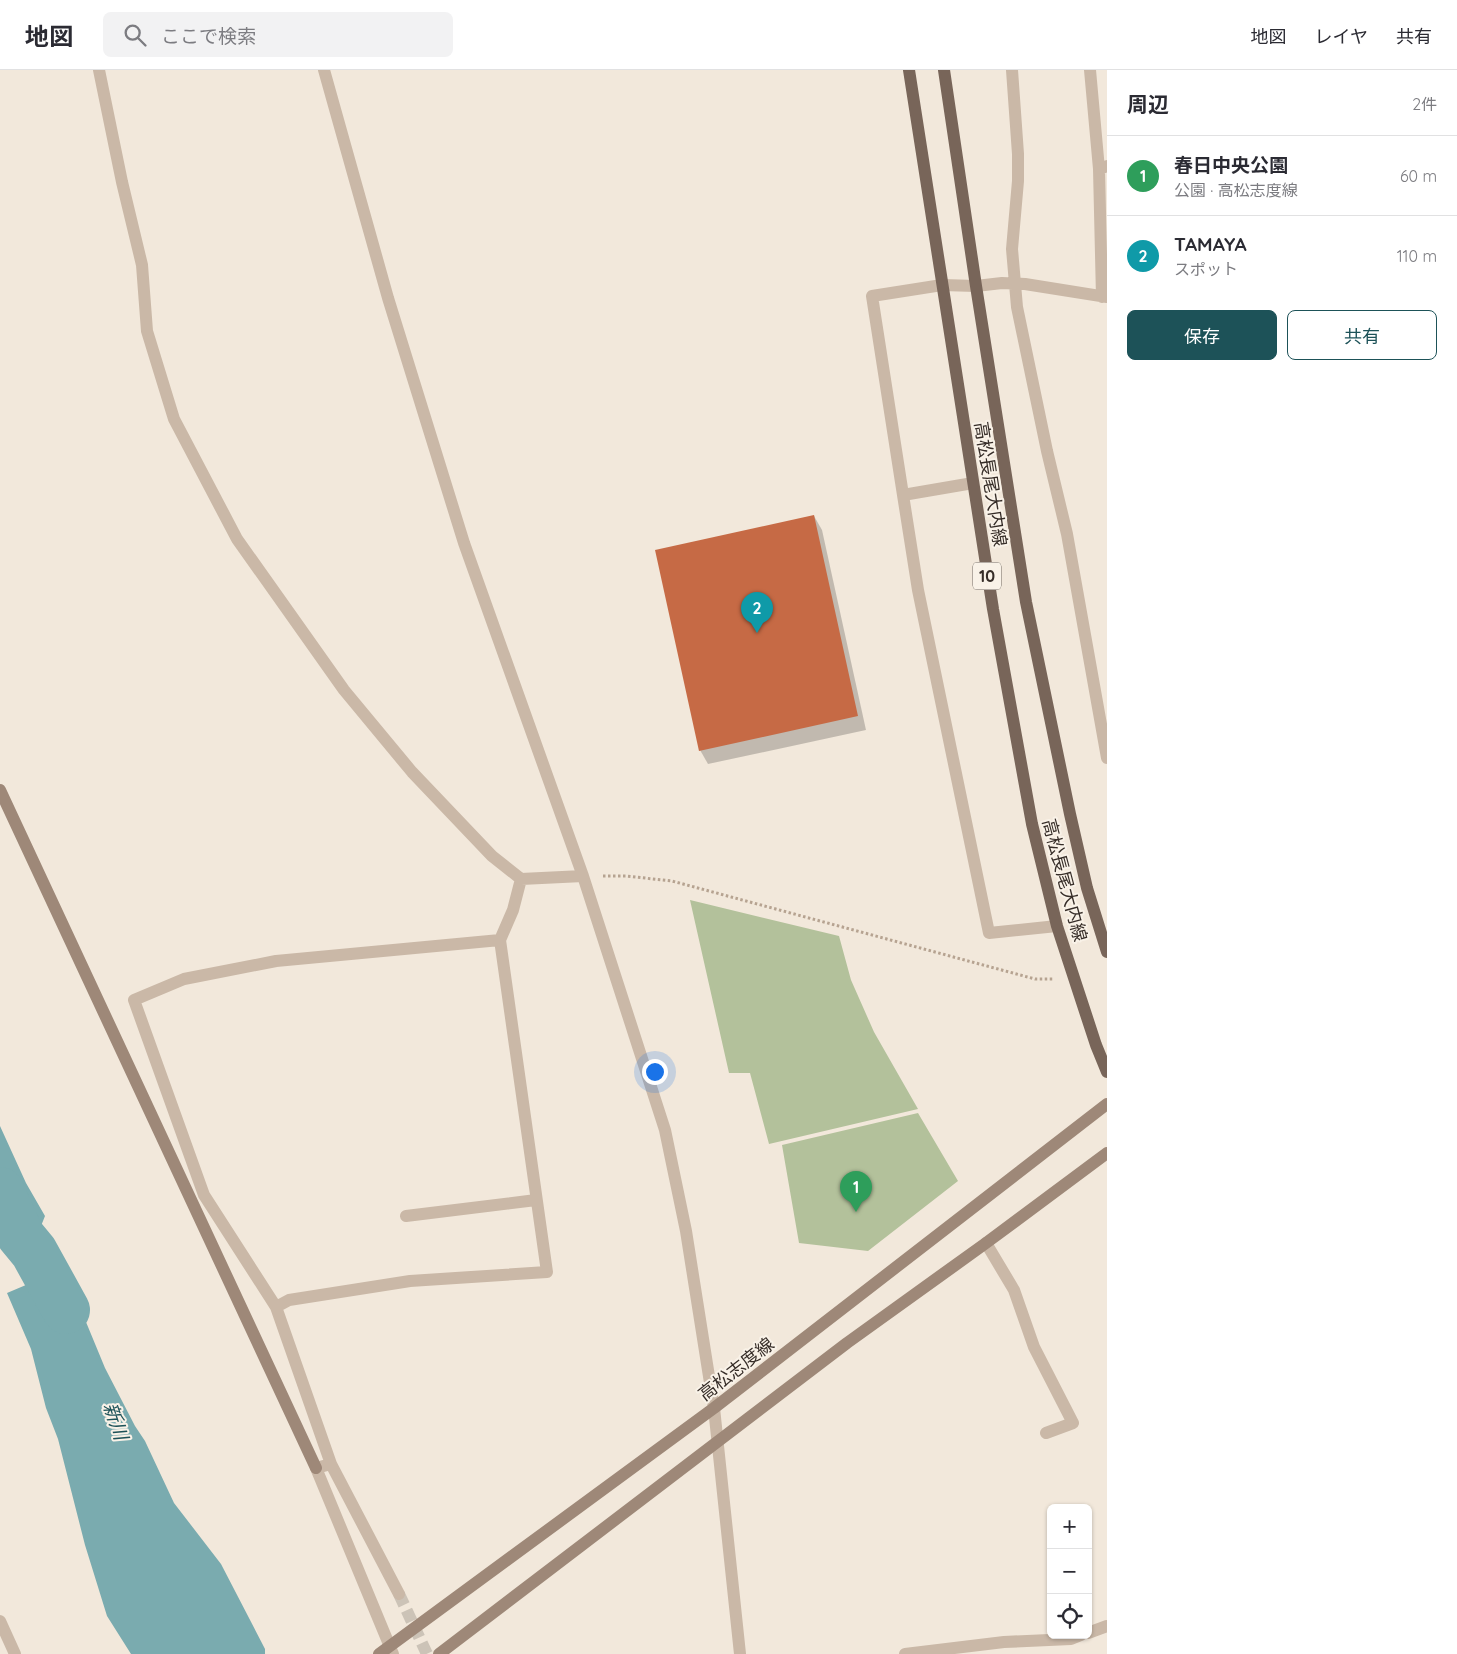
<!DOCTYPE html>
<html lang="ja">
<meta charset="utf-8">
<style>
:root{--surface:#fff;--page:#f2f2f3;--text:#2b2b33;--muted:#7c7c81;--line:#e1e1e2;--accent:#1d5258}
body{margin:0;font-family:Quicksand,"Noto Sans JP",sans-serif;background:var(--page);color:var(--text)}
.controls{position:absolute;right:15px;bottom:15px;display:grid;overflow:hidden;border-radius:8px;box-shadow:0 1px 4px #0004}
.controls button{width:45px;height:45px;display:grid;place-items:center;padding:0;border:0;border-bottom:1px solid var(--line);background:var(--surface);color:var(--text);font:25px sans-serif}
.you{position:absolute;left:654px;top:1001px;width:18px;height:18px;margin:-12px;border:4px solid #fff;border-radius:50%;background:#1a73e8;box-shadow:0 0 0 8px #1a73e833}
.badge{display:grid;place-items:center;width:32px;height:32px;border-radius:50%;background:var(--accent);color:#fff;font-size:16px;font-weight:700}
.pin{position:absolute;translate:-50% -41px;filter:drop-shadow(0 1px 2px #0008)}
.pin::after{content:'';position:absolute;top:26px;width:18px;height:15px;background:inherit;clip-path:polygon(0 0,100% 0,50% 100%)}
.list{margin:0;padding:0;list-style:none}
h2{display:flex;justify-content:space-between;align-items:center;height:65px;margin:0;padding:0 20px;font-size:21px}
h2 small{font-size:16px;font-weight:400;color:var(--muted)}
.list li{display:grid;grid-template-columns:32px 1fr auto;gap:15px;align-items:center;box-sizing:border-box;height:80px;padding:0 20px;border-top:1px solid var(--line)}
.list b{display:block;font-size:19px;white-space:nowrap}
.list p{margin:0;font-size:16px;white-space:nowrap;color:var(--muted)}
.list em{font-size:16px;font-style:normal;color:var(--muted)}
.actions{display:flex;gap:10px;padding:15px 20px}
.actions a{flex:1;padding:11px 0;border:1px solid var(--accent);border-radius:8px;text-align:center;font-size:18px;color:var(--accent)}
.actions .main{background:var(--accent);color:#fff}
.icon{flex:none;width:28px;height:28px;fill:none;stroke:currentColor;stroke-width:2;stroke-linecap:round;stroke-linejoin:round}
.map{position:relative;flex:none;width:1107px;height:1584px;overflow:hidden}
header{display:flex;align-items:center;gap:30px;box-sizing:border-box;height:70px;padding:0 25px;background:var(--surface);border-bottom:1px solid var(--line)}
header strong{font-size:24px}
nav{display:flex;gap:28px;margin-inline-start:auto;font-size:18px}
.search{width:350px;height:45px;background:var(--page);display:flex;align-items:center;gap:12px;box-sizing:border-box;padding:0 18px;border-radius:8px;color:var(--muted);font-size:19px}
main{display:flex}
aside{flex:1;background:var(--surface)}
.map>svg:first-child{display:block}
.green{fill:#b3c19b}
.water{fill:#7aabaf}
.shadow{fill:#0003}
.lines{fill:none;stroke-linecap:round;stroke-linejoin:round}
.river{stroke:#7aabaf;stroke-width:48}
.building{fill:#c66a45}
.street-tunnel{stroke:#ccc3b7;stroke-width:12;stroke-dasharray:12 6;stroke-linecap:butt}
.path{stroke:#b6a391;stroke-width:3;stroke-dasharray:2.5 2.5;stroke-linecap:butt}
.lane{stroke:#cab8a7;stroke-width:12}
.street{stroke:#cab8a7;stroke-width:12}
.secondary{stroke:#9e8878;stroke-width:12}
.primary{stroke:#786559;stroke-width:12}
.labels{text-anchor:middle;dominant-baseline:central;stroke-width:4;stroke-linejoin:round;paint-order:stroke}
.shield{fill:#f9f2e8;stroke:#706862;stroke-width:1}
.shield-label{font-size:16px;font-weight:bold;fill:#362d28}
.street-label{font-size:18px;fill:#362d28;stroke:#f9f2e8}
.water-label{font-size:19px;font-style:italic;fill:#1d5258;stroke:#f9f2e8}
</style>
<header>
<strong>地図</strong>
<div class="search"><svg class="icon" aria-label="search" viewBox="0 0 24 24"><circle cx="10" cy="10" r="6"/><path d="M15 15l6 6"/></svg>ここで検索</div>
<nav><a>地図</a><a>レイヤ</a><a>共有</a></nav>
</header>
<main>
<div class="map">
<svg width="1107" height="1584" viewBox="0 0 1107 1584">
<rect width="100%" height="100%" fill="#f2e8db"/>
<path class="green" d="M 690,830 L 839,866 L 851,910 L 874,962 L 918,1039 L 769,1074 L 750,1003 L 729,1003 Z
M 918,1043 L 958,1111 L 868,1181 L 799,1173 L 782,1075 Z"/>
<path class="water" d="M 0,1056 L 26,1113 L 45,1146 L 41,1156 L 4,1170 L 0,1166 Z
M 43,1178 L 53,1202 L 67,1197 L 86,1252 L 105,1298 L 135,1356 L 145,1371 L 174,1433 L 221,1494 L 265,1579 L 265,1584 L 131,1584 L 107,1546 L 85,1475 L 58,1369 L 46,1338 L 31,1279 L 7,1223 L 33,1212 L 23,1186 Z"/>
<path class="shadow" d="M 814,446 L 822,460 L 866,660 L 708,694 L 700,680 Z"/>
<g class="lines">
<path class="river" d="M 0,1121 L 20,1165 L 34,1182 L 66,1240"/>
</g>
<path class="building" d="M 814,445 L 858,646 L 699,681 L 655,480 Z"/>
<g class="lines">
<path class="street-tunnel" d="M 399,1524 L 427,1584"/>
<path class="path" d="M 603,806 L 626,806 L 672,811 L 1035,909 L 1054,909"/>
<path class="lane" d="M 973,413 L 903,425 L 918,520 L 989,863 L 1057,856
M 903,425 L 872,226 L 942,215"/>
<path class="street" d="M 99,0 L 122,112 L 142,195 L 147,261 L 174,349 L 237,469 L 344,620 L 412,702 L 492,786 L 521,809
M 324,0 L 388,228 L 464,473 L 583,806 L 665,1060 L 686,1161 L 714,1338 L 740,1584
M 1012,0 L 1018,84 L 1018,111 L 1012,179 L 1017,237 L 1047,381 L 1067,464 L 1107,688
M 1090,0 L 1099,99
M 942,215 L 976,216 L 1002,213 L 1025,214 L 1107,227
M 1102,227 L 1099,99 L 1107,96
M 406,1146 L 536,1130
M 986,1173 L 1014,1220 L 1034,1277 L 1073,1353 L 1046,1363
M 276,1237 L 289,1230 L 410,1211 L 547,1202 L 500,870
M 331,1394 L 276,1237 L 204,1125 L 134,930 L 184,909 L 276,891 L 500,870 L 513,840 L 521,809 L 583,806
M 0,1551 L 15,1584
M 1088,1563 L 1107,1556
M 393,1584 L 316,1398 L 331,1394 L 399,1524
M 905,1584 L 1004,1572 L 1071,1569 L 1081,1565"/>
<path class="secondary" d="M 0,720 L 316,1398
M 379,1584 L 714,1338 L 1107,1034
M 439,1584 L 847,1273 L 986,1173 L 1107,1083"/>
<path class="primary" d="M 909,0 L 993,539 L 1032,754 L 1057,856 L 1096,975 L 1107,1002
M 944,0 L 976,216 L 1026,532 L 1070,744 L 1087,818 L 1107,882"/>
</g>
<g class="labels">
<rect class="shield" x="973" y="492.5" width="28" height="27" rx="4"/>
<g class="shield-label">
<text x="987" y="506">10</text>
</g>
<g class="street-label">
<text transform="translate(991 414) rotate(81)">高松長尾大内線</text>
<text transform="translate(1065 810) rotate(75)">高松長尾大内線</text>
<text transform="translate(736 1299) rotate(-38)">高松志度線</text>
</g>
<g class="water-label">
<text transform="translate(116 1351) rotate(71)">新川</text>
</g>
</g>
</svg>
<div class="controls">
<button>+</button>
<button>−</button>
<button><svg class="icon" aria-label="locate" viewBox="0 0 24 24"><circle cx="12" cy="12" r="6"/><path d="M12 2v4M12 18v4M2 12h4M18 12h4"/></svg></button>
</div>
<div class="you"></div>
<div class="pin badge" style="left:856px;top:1142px;background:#2e9e5b">1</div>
<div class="pin badge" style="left:757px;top:563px;background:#0f9aa8">2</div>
</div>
<aside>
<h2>周辺<small>2件</small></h2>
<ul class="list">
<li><span class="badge" style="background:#2e9e5b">1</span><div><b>春日中央公園</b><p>公園 · 高松志度線</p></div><em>60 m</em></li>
<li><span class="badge" style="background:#0f9aa8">2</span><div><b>TAMAYA</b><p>スポット</p></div><em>110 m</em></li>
</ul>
<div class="actions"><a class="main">保存</a><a>共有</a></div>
</aside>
</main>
